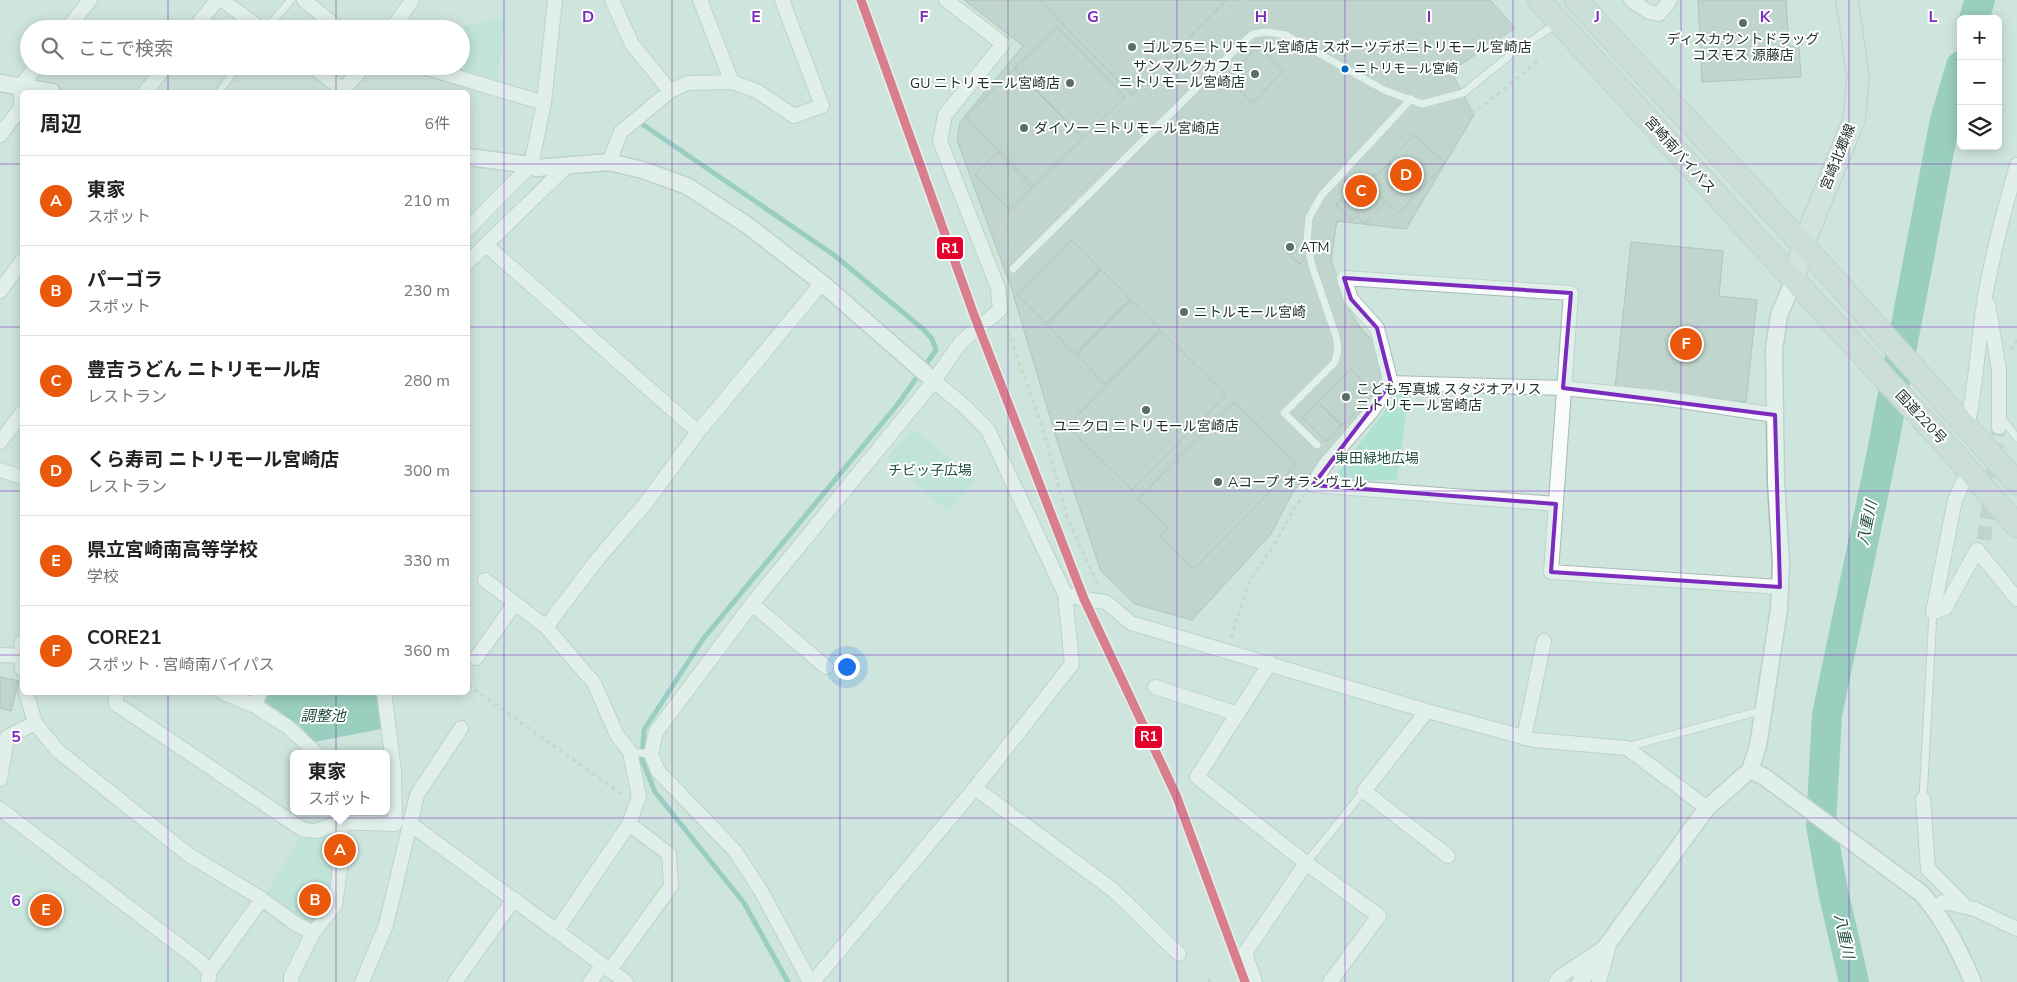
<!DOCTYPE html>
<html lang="ja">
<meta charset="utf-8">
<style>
:root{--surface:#fff;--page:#f2f2f2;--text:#222;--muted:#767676;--line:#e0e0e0;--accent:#ea580c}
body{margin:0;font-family:"Nunito Sans","Noto Sans JP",sans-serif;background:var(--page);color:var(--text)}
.controls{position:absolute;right:15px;top:15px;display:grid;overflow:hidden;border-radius:8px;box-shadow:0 2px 12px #0003}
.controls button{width:45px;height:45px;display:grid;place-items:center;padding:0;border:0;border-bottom:1px solid var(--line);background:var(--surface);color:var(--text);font:25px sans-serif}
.you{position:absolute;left:846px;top:666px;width:18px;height:18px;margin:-12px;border:4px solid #fff;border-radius:50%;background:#1a73e8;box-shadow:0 0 0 8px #1a73e833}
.badge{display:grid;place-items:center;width:32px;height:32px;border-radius:50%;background:var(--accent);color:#fff;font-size:16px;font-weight:700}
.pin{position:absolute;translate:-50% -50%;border:2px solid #fff;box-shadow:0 1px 5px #0006}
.popup{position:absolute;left:290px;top:750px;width:100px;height:65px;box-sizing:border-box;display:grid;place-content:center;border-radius:8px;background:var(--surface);filter:drop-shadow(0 1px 4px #0005);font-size:16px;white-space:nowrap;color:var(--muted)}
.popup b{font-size:19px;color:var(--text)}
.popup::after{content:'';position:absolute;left:50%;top:100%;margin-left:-10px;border:10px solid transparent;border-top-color:var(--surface)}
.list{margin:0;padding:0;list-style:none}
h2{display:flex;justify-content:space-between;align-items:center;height:65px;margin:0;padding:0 20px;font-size:21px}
h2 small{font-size:16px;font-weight:400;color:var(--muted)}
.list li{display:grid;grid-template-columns:32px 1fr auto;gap:15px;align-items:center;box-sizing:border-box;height:90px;padding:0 20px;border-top:1px solid var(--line)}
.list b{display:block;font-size:19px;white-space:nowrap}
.list p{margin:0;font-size:16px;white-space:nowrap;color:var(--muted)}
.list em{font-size:16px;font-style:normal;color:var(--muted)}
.icon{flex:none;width:28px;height:28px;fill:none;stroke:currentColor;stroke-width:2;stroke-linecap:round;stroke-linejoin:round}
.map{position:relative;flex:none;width:2017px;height:982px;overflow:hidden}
.search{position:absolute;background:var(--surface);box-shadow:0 2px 12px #0003;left:20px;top:20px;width:450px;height:55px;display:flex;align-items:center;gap:12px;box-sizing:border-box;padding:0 18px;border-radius:28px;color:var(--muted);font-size:19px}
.panel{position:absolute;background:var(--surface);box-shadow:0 2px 12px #0003;left:20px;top:90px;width:450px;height:605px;border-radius:8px}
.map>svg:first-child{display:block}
.built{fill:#c1e7da}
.green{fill:#b0e2d1}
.water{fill:#5bb19a}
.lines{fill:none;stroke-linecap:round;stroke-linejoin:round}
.stream{stroke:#5bb19a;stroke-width:5}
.river{stroke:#5bb19a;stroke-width:30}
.building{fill:#b0c1bb;stroke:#8a9b95}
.minor-tunnel{stroke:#abc0b9;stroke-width:14;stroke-dasharray:14 7;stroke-linecap:butt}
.service-casing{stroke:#a8bab4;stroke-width:9}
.minor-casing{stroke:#a8bab4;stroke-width:16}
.tertiary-casing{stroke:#a8bab4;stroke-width:19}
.primary-casing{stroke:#b8c3c0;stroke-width:24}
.trunk-casing{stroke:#b8c3c0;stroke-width:25}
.path{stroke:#bcc5c2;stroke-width:3;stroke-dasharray:4 4;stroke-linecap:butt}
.service{stroke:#f8fbfa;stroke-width:7}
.minor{stroke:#f8fbfa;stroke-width:14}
.tertiary{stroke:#f8fbfa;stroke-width:16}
.primary{stroke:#d5e0dd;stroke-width:21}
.trunk{stroke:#cad6d3;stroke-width:22}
.rail-1-casing{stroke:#fff;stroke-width:12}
.rail-1{stroke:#e4002b;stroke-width:9}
.marked{fill:none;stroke:#7b2cbf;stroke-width:4;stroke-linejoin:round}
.grid{fill:none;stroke:#7b2cbf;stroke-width:1;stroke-opacity:0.55}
.poi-dot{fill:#5b6d67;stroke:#fff;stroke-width:2}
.bus-dot{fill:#0065bd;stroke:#fff;stroke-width:2}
.labels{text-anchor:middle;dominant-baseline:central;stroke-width:4;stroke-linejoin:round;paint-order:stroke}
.bus-label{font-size:13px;fill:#1d2d28;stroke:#fff;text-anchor:start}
.poi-label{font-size:14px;fill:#1d2d28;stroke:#fff;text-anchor:start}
.street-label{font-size:14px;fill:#1d2d28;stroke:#fff}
.park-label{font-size:14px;fill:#204d40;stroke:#fff}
.water-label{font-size:15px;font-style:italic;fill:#1d4b3e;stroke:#fff}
.grid-label{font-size:16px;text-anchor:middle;font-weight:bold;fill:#7b2cbf;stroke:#fff;stroke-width:4;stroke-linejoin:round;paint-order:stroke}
.line-badge{stroke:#fff;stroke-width:2}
.badge-label{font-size:14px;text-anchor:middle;font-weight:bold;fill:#fff}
</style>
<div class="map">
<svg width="2017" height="982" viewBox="0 0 2017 982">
<rect width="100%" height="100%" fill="#cee5dd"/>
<path class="built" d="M 2,842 L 181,976 L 181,982 L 0,982 L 0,844 Z"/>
<path class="green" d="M 506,17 L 497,80 L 460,70 L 465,26 Z
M 1409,394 L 1397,480 L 1330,482 L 1397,395 Z
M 912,428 L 975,480 L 949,512 L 886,459 Z
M 302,834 L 312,837 L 340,837 L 329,908 L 316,926 L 296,917 L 266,894 Z"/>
<path class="water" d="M 269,693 L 376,693 L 381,729 L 314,742 L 299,725 L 265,702 Z"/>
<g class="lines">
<path class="stream" d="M 642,124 L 834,255 L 923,329 L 932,339 L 936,350 L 898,404 L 703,639 L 644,730 L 642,760 L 655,792 L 744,903 L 788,982"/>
<path class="river" d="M 1974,19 L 1980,0
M 1854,982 L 1833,891 L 1821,825 L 1827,715 L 1881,457 L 1945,120 L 1961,66"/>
</g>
<path class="building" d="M 964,0 L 1490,0 L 1515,28 L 1451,71 L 1474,115 L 1406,229 L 1337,221 L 1331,260 L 1346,302 L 1356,322 L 1375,344 L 1380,361 L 1380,378 L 1375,394 L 1329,455 L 1294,490 L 1271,534 L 1192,620 L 1135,604 L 1101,571 L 1060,450 L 1012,290 L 957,140 L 960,122 L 1023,46 Z
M 1039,0 L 1227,0 L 1132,95 Z
M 1698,0 L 1786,0 L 1789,46 L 1799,46 L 1801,77 L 1702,82 Z
M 1057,27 L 1125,97 L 1083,138 L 1015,68 Z
M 1258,46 L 1283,71 L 1253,103 L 1227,78 Z
M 1014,69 L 1083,138 L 1034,186 L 966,117 Z
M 1414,135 L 1445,163 L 1399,213 L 1366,182 L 1374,174 L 1377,176 Z
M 998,152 L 1032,188 L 1010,210 L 975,174 Z
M 1360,180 L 1385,203 L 1365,224 L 1356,216 L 1352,220 L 1336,205 Z
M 1291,239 L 1298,246 L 1289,255 L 1282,248 Z
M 1071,240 L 1100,269 L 1046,323 L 1017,294 Z
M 1631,242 L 1723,251 L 1719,296 L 1757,300 L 1746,402 L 1615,388 Z
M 1296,250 L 1305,259 L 1300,264 L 1291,256 Z
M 1101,270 L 1130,299 L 1075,354 L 1047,325 Z
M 1131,300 L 1160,329 L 1105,384 L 1077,355 Z
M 1161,331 L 1226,395 L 1132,490 L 1067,426 Z
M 1351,369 L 1374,393 L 1342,425 L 1318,402 Z
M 1234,402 L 1297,464 L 1194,569 L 1160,536 L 1168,528 L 1138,499 Z
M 1318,402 L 1341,426 L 1326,441 L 1302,417 Z
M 0,677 L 19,681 L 11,711 L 0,708 Z
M 317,897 L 324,909 L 313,910 L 306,904 Z"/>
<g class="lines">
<path class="minor-tunnel" d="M 1984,540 L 1999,427"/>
<g class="service-casing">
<path id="service" d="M 266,29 L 291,0
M 219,92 L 238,66
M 1013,269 L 1240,45 L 1253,34 L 1267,32 L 1286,35 L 1384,90 L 1422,104 L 1463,93 L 1509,56 L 1557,23
M 2000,416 L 2017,438
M 1317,445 L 1284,413 L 1335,362 L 1338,349 L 1336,336 L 1312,266 L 1307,240 L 1309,218 L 1321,196 L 1411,99
M 1627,747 L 1764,710
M 630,752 L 651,754
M 1923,799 L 1933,612
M 1306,863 L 1364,791"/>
</g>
<g class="minor-casing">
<path id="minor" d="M 222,0 L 261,29
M 304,0 L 339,29
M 612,0 L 632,44 L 670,91
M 700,0 L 732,82
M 1631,0 L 1649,12 L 1659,14 L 1670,0
M 67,29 L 90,0
M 194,29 L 217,0
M 392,29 L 412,0
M 312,66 L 343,90
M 420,66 L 544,103
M 145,92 L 166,66
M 341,92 L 364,66
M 22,109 L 20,87 L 37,66
M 0,135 L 21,108
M 609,162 L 621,132 L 670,91 L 687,83 L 732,82 L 757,91 L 794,116 L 822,106 L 782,0
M 468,229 L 531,165 L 544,103 L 555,0
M 486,245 L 698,432
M 468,262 L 567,166
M 0,291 L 22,261
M 1988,304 L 1999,370 L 1999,427
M 1391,383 L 1377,328 L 1351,299 L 1344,278 L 1571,293 L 1551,572 L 1780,587
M 1967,427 C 1977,382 1978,336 1986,291 C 1994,249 2005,207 2017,165
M 0,442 L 22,413
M 0,470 L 22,477
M 1556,504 L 1313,485 L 1325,465 L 1371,412 L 1391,383 L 1563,388 L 1662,398 L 1775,415
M 485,580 L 546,627 L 594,683 L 617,735 L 630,752 L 639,796 L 629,824 L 557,930
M 1065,594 L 1084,599 L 1106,602 L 1131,623 L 1427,711 L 1534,740 L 1627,748 L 1707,808
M 752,604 L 826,667
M 1933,612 L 1955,500 L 1969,470
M 1933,612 L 1945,608 L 1977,550 L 2017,599
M 546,627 L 596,561 L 645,504 L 698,432 L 822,283
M 22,642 L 21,656 L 22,669
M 0,655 L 22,656
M 476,658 L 515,603
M 1270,663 L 1197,777 L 1306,863 L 1379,916 L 1330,982
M 1155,687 L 1238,714
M 26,692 L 35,723 L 58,751 L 189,855 L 262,899 L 293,922 L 313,933
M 116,692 L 116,704 L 302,829 C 321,835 326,824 343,823 C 360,822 378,824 395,824 L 394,771 L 384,692
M 222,692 L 255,706 L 288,727 L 317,754
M 255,706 L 260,692
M 1427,711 L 1364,791 L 1448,856
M 1524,738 L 1544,641
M 0,779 L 7,737 L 35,723
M 975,788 L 1113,890 L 1179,954
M 1923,799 L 1928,869 L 1966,907
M 0,809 L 197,959 L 210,971 L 208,982
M 409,823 L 626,982
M 1935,909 L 1943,902 L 1975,909 L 2017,929
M 610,970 L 671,886 L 669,854 L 629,824
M 210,971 L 262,899
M 291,982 L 291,977 L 313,933 L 335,905 L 340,869 L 341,823 L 339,811
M 362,982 L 386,925 L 417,795 L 461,728
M 455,982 L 514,899
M 590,982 L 603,965
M 810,982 L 761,891 L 735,851 L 658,771 L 651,754 L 656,732 L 752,604 L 934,381 L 960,343 L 1000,310 L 998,288 L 940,141 L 945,115 L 1003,44 L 946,0
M 813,982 L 975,788 L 1072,664 L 1065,594 L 988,430 L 964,406 L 934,381
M 1255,982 L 1245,953 L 1306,863
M 1556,982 L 1561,976 L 1602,949
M 1599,982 L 1609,945"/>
</g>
<g class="tertiary-casing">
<path id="tertiary" d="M 0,83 L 52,92
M 468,157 L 531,165 L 537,168 L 609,162 L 643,170 L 687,186 L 747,225 L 822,283 L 934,381
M 1750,770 L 1763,776 L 1921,893 C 1944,919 1959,950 1973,982
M 1580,982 L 1707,808 L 1750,770 L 1758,746 L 1779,609 L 1781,563 L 1776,482 L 1774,350 L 1779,315 L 1794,280"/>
</g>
<g class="primary-casing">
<path id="primary" d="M 1794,280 L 1803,245 L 1854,120 L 1858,77 L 1847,0"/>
</g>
<g class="trunk-casing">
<path id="trunk" d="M 1539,0 L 1794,280 L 1950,449 L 2017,526
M 1576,0 L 1803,245 L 2017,483"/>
</g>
<path class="path" d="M 1219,15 L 1237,33
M 1271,45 L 1309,73 L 1328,95 L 1357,114 L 1379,119
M 1130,101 L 1139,110
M 1402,126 C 1419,129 1435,128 1452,123 C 1481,112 1516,78 1540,59
M 1164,135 L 1176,147
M 1188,159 L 1266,238
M 1032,196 L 1040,205
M 1067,232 L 1275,435 L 1280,430
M 1013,244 L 998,229 L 1227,7 L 1232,12 L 1244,0
M 1274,246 L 1302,274
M 1005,324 L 1043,429 L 1067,517 L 1099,587
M 2011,350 L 2017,339
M 1280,430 L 1302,452
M 1231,638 L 1249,582 L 1273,546 L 1296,505 L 1304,496
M 468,685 L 623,795
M 1208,982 L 1212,977"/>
<use href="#service" class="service"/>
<use href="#minor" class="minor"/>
<use href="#tertiary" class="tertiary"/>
<use href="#primary" class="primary"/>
<use href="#trunk" class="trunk"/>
<g class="rail-1-casing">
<path id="rail-1" d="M 861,0 L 974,315 L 1084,599 L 1176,795 L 1245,982"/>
</g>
<use href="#rail-1" class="rail-1"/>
</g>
<path d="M0 0H2017V982H0ZM 1344,278 L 1571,293 L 1563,388 L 1775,415 L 1780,587 L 1551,572 L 1556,504 L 1313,485 L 1391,383 L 1377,328 L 1351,299 Z" fill="#cee5dd" fill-opacity=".55" fill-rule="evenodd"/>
<path class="marked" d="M 1344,278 L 1571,293 L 1563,388 L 1775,415 L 1780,587 L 1551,572 L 1556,504 L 1313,485 L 1391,383 L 1377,328 L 1351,299 Z"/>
<path class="grid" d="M 168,0 L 168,29M 336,0 L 336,29M 504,0 L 504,982M 672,0 L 672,982M 840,0 L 840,982M 1008,0 L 1008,982M 1177,0 L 1177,982M 1345,0 L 1345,982M 1513,0 L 1513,982M 1681,0 L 1681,982M 1849,0 L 1849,982M 168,66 L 168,92M 336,66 L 336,92M 0,164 L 22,164M 468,164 L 2017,164M 0,327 L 22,327M 468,327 L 2017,327M 0,491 L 22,491M 468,491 L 2017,491M 0,655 L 22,655M 468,655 L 2017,655M 168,692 L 168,982M 336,692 L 336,982M 0,818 L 2017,818"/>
<g class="poi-dot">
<circle cx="1743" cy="23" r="5"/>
<circle cx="1132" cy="47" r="5"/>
<circle cx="1255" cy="74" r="5"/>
<circle cx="1070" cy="83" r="5"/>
<circle cx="1024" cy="128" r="5"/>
<circle cx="1290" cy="247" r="5"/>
<circle cx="1184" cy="312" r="5"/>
<circle cx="1346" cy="397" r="5"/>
<circle cx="1146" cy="410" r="5"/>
<circle cx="1218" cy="482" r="5"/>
</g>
<circle class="bus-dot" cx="1345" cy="69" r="4.5"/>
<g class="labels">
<g class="bus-label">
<text x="1354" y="69">ニトリモール宮崎</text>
</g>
<g class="poi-label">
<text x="1743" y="39" text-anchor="middle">ディスカウントドラッグ<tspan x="1743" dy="16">コスモス 源藤店</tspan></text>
<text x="1142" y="47">ゴルフ5ニトリモール宮崎店 スポーツデポニトリモール宮崎店</text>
<text x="1245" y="66" text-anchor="end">サンマルクカフェ<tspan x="1245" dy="16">ニトリモール宮崎店</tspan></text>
<text x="1060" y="83" text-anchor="end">GU ニトリモール宮崎店</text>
<text x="1034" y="128">ダイソー ニトリモール宮崎店</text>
<text x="1300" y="247">ATM</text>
<text x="1194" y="312">ニトルモール宮崎</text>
<text x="1356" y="389">こども写真城 スタジオアリス<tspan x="1356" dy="16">ニトリモール宮崎店</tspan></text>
<text x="1146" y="426" text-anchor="middle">ユニクロ ニトリモール宮崎店</text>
<text x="1228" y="482">Aコープ オランヴェル</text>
</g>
<g class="street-label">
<text transform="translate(1680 155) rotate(48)">宮崎南バイパス</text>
<text transform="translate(1838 157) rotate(-68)">宮崎北郷線</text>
<text transform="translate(1921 417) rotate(47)">国道220号</text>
</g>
<g class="park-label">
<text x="1377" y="458">東田緑地広場</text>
<text x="930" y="470">チビッ子広場</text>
</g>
<g class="water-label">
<text transform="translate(1867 523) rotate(-78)">八重川</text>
<text x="323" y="716">調整池</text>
<text transform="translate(1844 936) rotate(78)">八重川</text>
</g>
</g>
<g class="grid-label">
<text x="588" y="22">D</text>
<text x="756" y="22">E</text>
<text x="924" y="22">F</text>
<text x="1093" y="22">G</text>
<text x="1261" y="22">H</text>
<text x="1429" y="22">I</text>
<text x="1597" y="22">J</text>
<text x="1765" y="22">K</text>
<text x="1933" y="22">L</text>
<text x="16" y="742">5</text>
<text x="16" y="906">6</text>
</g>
<g class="line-badge">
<rect x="936" y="236" width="28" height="24" rx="5" fill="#e4002b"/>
<rect x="1134" y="725" width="29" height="24" rx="5" fill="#e4002b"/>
</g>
<g class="badge-label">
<text x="950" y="253">R1</text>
<text x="1149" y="741">R1</text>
</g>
</svg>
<div class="controls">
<button>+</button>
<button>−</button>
<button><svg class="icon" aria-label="layers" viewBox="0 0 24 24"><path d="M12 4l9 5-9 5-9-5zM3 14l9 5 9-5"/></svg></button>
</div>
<div class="you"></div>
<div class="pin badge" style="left:340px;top:850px">A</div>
<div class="popup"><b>東家</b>スポット</div>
<div class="pin badge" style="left:315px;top:900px">B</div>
<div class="pin badge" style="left:1361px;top:191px">C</div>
<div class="pin badge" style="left:1406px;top:175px">D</div>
<div class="pin badge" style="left:46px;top:910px">E</div>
<div class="pin badge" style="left:1686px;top:344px">F</div>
<div class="search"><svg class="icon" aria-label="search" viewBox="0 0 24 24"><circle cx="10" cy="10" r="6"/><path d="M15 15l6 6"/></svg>ここで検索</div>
<section class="panel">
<h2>周辺<small>6件</small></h2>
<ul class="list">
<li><span class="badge">A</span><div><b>東家</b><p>スポット</p></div><em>210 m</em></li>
<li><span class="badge">B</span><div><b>パーゴラ</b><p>スポット</p></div><em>230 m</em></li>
<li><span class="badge">C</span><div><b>豊吉うどん ニトリモール店</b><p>レストラン</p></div><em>280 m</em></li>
<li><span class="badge">D</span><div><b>くら寿司 ニトリモール宮崎店</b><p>レストラン</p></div><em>300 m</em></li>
<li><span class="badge">E</span><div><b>県立宮崎南高等学校</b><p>学校</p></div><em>330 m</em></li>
<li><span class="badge">F</span><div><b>CORE21</b><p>スポット · 宮崎南バイパス</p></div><em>360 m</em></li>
</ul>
</section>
</div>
